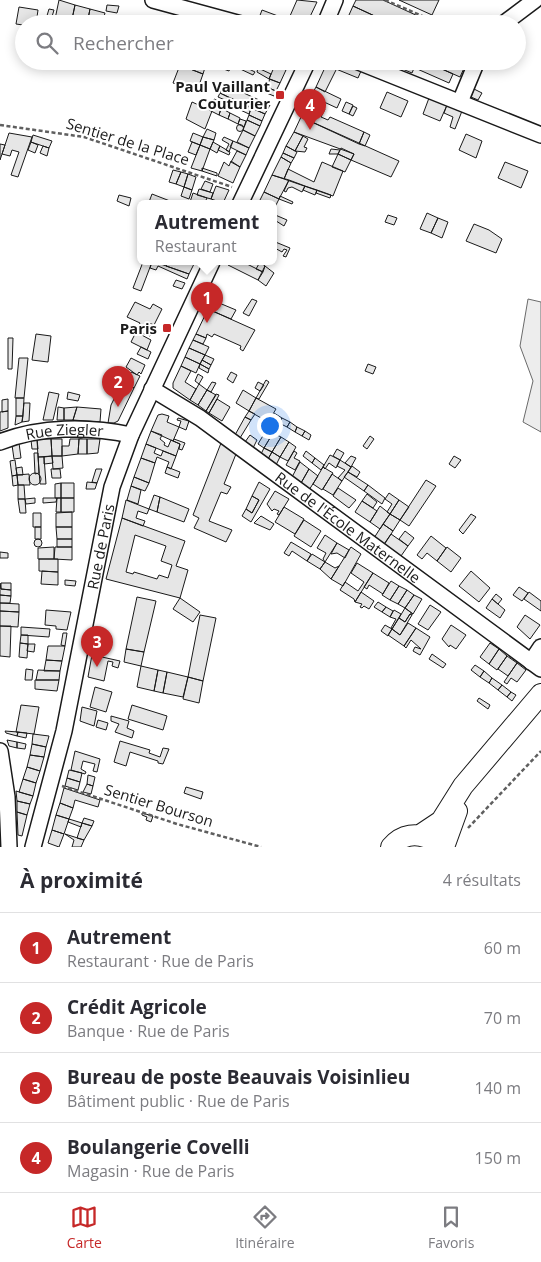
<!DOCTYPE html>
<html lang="fr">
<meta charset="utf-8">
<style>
:root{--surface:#fff;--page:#f7f7f7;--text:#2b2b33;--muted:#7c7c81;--line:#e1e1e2;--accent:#c62828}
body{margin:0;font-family:"Open Sans",sans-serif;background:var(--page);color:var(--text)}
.you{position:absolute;left:269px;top:425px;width:18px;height:18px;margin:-12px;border:4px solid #fff;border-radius:50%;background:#1a73e8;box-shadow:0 0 0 8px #1a73e833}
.badge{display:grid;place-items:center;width:32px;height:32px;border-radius:50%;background:var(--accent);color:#fff;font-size:16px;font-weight:700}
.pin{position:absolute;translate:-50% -41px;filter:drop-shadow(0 1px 2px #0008)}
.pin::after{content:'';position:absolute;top:26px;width:18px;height:15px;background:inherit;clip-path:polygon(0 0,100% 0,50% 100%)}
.popup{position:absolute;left:137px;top:200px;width:140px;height:65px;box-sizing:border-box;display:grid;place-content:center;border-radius:8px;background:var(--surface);filter:drop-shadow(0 1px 4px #0005);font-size:16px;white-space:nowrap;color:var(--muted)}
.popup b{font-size:19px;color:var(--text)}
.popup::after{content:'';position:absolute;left:50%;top:100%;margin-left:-10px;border:10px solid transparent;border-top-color:var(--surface)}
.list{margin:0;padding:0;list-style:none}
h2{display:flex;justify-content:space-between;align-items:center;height:65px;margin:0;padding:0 20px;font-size:21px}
h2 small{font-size:16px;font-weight:400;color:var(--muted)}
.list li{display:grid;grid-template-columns:32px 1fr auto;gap:15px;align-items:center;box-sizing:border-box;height:70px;padding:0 20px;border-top:1px solid var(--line)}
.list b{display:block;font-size:19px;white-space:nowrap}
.list p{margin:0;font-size:16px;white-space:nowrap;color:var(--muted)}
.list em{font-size:16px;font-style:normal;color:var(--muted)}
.icon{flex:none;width:28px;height:28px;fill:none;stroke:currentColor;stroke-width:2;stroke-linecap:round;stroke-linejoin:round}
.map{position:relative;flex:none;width:541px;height:847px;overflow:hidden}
.search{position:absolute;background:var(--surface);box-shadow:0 2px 12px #0003;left:15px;right:15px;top:15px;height:55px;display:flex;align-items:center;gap:12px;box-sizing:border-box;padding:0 18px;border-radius:28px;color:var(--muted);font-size:19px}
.sheet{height:345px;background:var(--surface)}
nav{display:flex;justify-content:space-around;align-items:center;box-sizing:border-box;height:70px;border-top:1px solid var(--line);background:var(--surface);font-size:14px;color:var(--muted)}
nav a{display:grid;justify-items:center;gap:2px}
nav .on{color:var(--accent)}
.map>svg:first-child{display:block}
.built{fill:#ededed;stroke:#6a6a6a}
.building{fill:#e6e6e6;stroke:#1a1a1a;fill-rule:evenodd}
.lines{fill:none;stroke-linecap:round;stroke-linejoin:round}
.minor-casing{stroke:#1a1a1a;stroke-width:18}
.major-casing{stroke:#1a1a1a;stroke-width:22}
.path{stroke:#5f5f5f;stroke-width:2.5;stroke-dasharray:4 2.5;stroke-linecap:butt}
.minor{stroke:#fff;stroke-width:15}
.major{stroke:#fff;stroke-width:20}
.poi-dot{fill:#c62828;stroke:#fff;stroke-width:2}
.labels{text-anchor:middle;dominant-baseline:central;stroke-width:4;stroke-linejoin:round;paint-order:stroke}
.poi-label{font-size:15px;font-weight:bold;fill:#1a1a1a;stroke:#fff;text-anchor:end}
.street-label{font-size:15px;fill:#1a1a1a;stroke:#fff}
</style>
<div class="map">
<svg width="541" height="847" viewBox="0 0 541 847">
<rect width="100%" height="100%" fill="#fff"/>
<path class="built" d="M 528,299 L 541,302 L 541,432 L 523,422 L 533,381 L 520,346 Z"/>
<path class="building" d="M 59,0 L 75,5 L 71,24 L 54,24 Z
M 297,0 L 317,2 L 307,23 L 290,16 Z
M 356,0 L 383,0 L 431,22 L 430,24 L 392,24 L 353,6 Z
M 399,0 L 439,0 L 432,15 Z
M 75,5 L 90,9 L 87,24 L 71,24 Z
M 107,5 L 119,6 L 117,13 L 106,11 Z
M 353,6 L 392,24 L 380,24 L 373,21 L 372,24 L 345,24 Z
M 19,7 L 38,10 L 36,24 L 24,24 L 24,33 L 22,33 L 23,25 L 16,24 Z
M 49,9 L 54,10 L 51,20 L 46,19 Z
M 90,9 L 105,13 L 102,24 L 87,24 Z
M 262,10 L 278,16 L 276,23 L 259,18 Z
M 278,16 L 288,20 L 287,24 L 276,23 Z
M 181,61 L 207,61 L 203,74 L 180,65 Z
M 211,61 L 233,61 L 229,71 L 210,64 Z
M 269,61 L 290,61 L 286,70 Z
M 328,61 L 340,62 L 325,92 L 316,87 Z
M 383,61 L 417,61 L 412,73 Z
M 418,61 L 424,61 L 453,74 L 449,83 L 415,68 Z
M 424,61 L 455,61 L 465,66 L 460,77 Z
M 340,62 L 361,71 L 358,78 L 336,69 Z
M 237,63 L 255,72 L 253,75 L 236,67 Z
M 180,65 L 203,74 L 197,91 L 173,83 Z
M 275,65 L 286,70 L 280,83 L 269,79 Z
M 258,68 L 271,74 L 269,79 L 257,72 Z
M 270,79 L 280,83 L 276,91 L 266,87 Z
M 224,84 L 270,105 L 265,114 L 220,93 Z
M 266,87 L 276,91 L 274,96 L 264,92 Z
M 316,87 L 341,99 L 337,108 L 311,96 Z
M 474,89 L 482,93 L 478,100 L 471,97 Z
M 387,92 L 408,101 L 401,117 L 380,108 Z
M 220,93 L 234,100 L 232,103 L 218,97 Z
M 311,96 L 321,101 L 318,106 L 308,102 Z
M 429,98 L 447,105 L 440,121 L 423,114 Z
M 214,99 L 223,103 L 219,115 L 209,110 Z
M 192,102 L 212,111 L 205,129 L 186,119 Z
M 239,102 L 251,108 L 249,114 L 236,108 Z
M 308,102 L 325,109 L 321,117 L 328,120 L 330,117 L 364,132 L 359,144 L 301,117 Z
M 346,102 L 353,105 L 349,114 L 342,111 Z
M 447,105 L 462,111 L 455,129 L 450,127 L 453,117 L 444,113 Z
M 353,106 L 357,108 L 353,116 L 349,114 Z
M 221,108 L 230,113 L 228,119 L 219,115 Z
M 251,108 L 265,114 L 262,121 L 249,115 Z
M 230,113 L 240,118 L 238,124 L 228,119 Z
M 249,115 L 262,121 L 260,126 L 247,120 Z
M 301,117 L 399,161 L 391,177 L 351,160 L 354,154 L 294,132 Z
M 240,119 L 246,121 L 244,127 L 238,124 Z
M 247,120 L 260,126 L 255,136 L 243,130 Z
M236.5 128a3.5 3.5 0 1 1 7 0a3.5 3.5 0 1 1-7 0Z
M 207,129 L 216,133 L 214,140 L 203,137 Z
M 243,130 L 255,136 L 249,148 L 237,142 Z
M 294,132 L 303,136 L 295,151 L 286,146 Z
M 364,132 L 370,135 L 365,146 L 359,144 Z
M 9,133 L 32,137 L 18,177 L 11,175 L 19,152 L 12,150 L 10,156 L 2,154 Z
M 193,133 L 203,137 L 200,145 L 190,141 Z
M 466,134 L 482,141 L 476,158 L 459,150 Z
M 33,135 L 52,141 L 49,148 L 31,142 Z
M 303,136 L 308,139 L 304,147 L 307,148 L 305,152 L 295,151 Z
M 203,137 L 214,140 L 210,149 L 200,145 Z
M 224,137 L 233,141 L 229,152 L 226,150 L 229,144 L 222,140 Z
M 233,141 L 249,148 L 246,155 L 230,147 Z
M 31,142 L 38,145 L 35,153 L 28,150 Z
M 192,142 L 200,145 L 196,155 L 188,152 Z
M 213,142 L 220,146 L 217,153 L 210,149 Z
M 0,144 L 5,145 L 0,160 Z
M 200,145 L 210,149 L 202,171 L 191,168 Z
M 43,146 L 49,148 L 47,156 L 40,153 Z
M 220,146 L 230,152 L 229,155 L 218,150 Z
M 286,146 L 297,152 L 294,158 L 283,153 Z
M 341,148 L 354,154 L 351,160 L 338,154 Z
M 331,149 L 340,150 L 338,154 L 329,154 Z
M 237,151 L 246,155 L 240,167 L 231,162 Z
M 283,153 L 294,158 L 291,163 L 281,157 Z
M 338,154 L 351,160 L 345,172 L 332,167 Z
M 281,157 L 291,163 L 284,179 L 272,175 Z
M 231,161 L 240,167 L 233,183 L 218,176 L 224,162 L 229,166 Z
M 322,162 L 343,171 L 333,196 L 284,179 L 288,169 L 314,182 Z
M 505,162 L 528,171 L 521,188 L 498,178 Z
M 202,168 L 217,173 L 217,176 L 202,171 Z
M 173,170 L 181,172 L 176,184 L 169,182 Z
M 181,172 L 188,174 L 184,187 L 176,184 Z
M 188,174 L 196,177 L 192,190 L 184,187 Z
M 272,175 L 289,180 L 279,199 L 264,192 Z
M 289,180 L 305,186 L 302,192 L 292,187 L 288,188 L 286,192 L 284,191 Z
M 205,181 L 213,184 L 210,192 L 201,189 Z
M 216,186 L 229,190 L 223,203 L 211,199 Z
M 305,186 L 317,190 L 315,195 L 303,190 Z
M 184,187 L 192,190 L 189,199 L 181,196 Z
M 199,189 L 213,193 L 211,199 L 197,195 Z
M 317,190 L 331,195 L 330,198 L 316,193 Z
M 264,192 L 279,199 L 273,211 L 273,204 L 258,204 Z
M 193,193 L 207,198 L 204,204 L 190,202 Z
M 152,194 L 170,201 L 169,204 L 149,202 Z
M 119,195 L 131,198 L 129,206 L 117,201 Z
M 280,196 L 293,202 L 292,204 L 279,199 Z
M 427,213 L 438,218 L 431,233 L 420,229 Z
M 273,214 L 287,220 L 284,226 L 273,219 Z
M 388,215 L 397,218 L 394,225 L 385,222 Z
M 438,218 L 448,222 L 442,238 L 431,233 Z
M 474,224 L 489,230 L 502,239 L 496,253 L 466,241 Z
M 273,241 L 290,248 L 286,257 L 283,256 L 287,250 L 284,249 L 282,252 L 273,247 Z
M 143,262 L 152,262 L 141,291 L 133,288 Z
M 152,262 L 155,262 L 189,274 L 187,279 L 158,266 L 156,270 L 150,268 Z
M 168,262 L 195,262 L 189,274 L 166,266 Z
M 230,262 L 243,262 L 263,272 L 258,280 L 228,265 Z
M 260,262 L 265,266 L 263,272 L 256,269 Z
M 265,266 L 274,273 L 266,286 L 258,280 Z
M 176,280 L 185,283 L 182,289 L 173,286 Z
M 252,299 L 257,301 L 249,316 L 243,313 Z
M 212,300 L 236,310 L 231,319 L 208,309 Z
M 135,302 L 150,309 L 153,304 L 162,309 L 154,325 L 149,323 L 147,327 L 153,329 L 150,336 L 136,331 L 140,323 L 127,317 Z
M 208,309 L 255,330 L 243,351 L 240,349 L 241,346 L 214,334 L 212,337 L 207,334 L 206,338 L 196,334 Z
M 136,332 L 151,340 L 147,350 L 131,342 Z
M 36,334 L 51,336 L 48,362 L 32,360 Z
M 196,334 L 206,338 L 203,344 L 193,340 Z
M 8,338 L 13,338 L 12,369 L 8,369 Z
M 193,340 L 209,347 L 205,355 L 189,348 Z
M 141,347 L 151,352 L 148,359 L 137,354 Z
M 189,348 L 205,355 L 200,364 L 185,357 Z
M 205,355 L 214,359 L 211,365 L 202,360 Z
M 185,357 L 200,364 L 196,373 L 181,366 Z
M 19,358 L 28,358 L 24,398 L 15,398 Z
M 131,358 L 145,365 L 141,374 L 139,372 L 137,375 L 126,367 Z
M 202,360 L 211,365 L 209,369 L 200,364 Z
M 200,364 L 209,369 L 208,373 L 199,368 Z
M 368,364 L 376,367 L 373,374 L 365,371 Z
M 181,366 L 191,371 L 185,382 L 196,389 L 190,400 L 173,388 L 173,383 Z
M 131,372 L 140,376 L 134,388 L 125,384 Z
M 231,372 L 237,375 L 233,383 L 227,379 Z
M 198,374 L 203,377 L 199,384 L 195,381 Z
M 266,380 L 269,382 L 259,399 L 256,398 Z
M 212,382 L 216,383 L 211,392 L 207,390 Z
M 258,382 L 264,385 L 260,391 L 255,388 Z
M 125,384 L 134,388 L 118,421 L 114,423 L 108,423 L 111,405 L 119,389 L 122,390 Z
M 199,384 L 207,390 L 198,405 L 190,400 Z
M 207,390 L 216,395 L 206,411 L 198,405 Z
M 243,390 L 256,398 L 249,411 L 236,403 Z
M 49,392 L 59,394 L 53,420 L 43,420 Z
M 68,392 L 80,395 L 78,401 L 67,399 Z
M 216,394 L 219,395 L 217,399 L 209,413 L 206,411 Z
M 16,398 L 24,398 L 23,416 L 16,416 Z
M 256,398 L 276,409 L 268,422 L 249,411 Z
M 8,399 L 8,411 L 2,412 L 2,400 Z
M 217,399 L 230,407 L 222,421 L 209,413 Z
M 24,403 L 30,403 L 29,421 L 22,422 Z
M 58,407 L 64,408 L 64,420 L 57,420 Z
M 77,407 L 73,420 L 64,420 L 64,408 Z
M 77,407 L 101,409 L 100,422 L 73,420 Z
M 8,411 L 8,428 L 0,431 L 0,412 Z
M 249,411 L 255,414 L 251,420 L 245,417 Z
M 274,413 L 282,418 L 279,423 L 271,418 Z
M 162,414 L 169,416 L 167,422 L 179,427 L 173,441 L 151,431 L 158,415 Z
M 16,416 L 23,416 L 22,422 L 15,425 Z
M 245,417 L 251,420 L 240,438 L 235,435 Z
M 178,418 L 189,421 L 186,430 L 179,427 L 181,421 L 177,420 Z
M 282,418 L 290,422 L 287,427 L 279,423 Z
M 290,422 L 297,427 L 295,432 L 287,427 Z
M 297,427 L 305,431 L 302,436 L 295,432 Z
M 267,429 L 273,433 L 264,448 L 258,444 Z
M 151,431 L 162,435 L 160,439 L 165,443 L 164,445 L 168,447 L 171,440 L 180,444 L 176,456 L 146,444 Z
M 305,431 L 311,435 L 309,440 L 302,436 Z
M 273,433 L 281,437 L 272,452 L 264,448 Z
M 250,435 L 257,440 L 253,448 L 245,442 Z
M 370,436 L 374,439 L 367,449 L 363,446 Z
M 281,437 L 289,442 L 280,457 L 272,452 Z
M 37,439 L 38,449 L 32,449 L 31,440 Z
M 37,439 L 51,439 L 52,456 L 38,457 Z
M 51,439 L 62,439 L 62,456 L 52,456 Z
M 70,439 L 79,439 L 78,454 L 62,456 L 62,446 L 69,446 Z
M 79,439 L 87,439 L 87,454 L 78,454 Z
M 87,439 L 100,439 L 98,453 L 87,454 Z
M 174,439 L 185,443 L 182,450 L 179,449 L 180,444 L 173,441 Z
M 289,442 L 296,447 L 288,461 L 280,457 Z
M 19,443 L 21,458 L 14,459 L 12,445 Z
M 221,443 L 236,454 L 224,484 L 231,487 L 227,494 L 221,492 L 209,521 L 232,530 L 226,542 L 194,528 L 199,518 L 193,515 Z
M 146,444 L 156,448 L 154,453 L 161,456 L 163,451 L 176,456 L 171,469 L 167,467 L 169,462 L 157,457 L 155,463 L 141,458 Z
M 264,448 L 272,452 L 268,459 L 261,454 Z
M 337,449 L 344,453 L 340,460 L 333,456 Z
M 294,451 L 297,453 L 294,458 L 300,461 L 295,470 L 286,465 Z
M 306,451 L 315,458 L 312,463 L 303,456 Z
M 272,452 L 280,457 L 276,465 L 268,459 Z
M 34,453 L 38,453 L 39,473 L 35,474 Z
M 330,455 L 340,460 L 336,468 L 329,463 L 325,469 L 323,467 Z
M 52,456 L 62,456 L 63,468 L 53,469 Z
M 52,456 L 53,463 L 44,464 L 44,457 Z
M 351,456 L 356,458 L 351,467 L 345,463 Z
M 454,456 L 461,460 L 455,468 L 449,464 Z
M 38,457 L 44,457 L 46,484 L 40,484 Z
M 141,458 L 155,463 L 149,483 L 134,477 Z
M 315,458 L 324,465 L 321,470 L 312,463 Z
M 15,460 L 17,475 L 12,476 L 10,461 Z
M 340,460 L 351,467 L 342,481 L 338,478 L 345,470 L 337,466 Z
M 300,462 L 309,469 L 301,483 L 292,477 Z
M 352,466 L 360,472 L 357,477 L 348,472 Z
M 22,467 L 23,475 L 17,475 L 16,468 Z
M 167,467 L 180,472 L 178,478 L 165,473 Z
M 323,467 L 333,473 L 322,490 L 313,484 Z
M 51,469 L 60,469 L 61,478 L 52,478 Z
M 96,469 L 102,469 L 97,483 L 92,482 Z
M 309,469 L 318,476 L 309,490 L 301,483 Z
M 348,472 L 368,485 L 364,491 L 344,477 Z
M29 479a6 6 0 1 1 12 0a6 6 0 1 1-12 0Z
M 29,474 L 30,485 L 18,485 L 17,475 Z
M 332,474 L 342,481 L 333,495 L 323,489 Z
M 17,475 L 18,485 L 13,486 L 12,476 Z
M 134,477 L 149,483 L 145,491 L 131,486 Z
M 426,480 L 436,486 L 409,526 L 400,520 Z
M 87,482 L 97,483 L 95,489 L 86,489 Z
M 259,482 L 270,489 L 251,522 L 242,516 L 246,509 L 252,513 L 259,500 L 252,496 Z
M 61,483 L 61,498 L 55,498 L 55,484 Z
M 61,483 L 74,483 L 74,498 L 61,498 Z
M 18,485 L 24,485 L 25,499 L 18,499 Z
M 368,485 L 385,498 L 382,504 L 364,491 Z
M 131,486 L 141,490 L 138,504 L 127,500 Z
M 338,488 L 356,500 L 349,508 L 333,496 Z
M 275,491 L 289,499 L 279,515 L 277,514 L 279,511 L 274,509 L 272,511 L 267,504 Z
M 389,493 L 399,500 L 390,514 L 387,512 L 392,504 L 385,499 Z
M 367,494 L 377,502 L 373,508 L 362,501 Z
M 154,495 L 160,497 L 157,512 L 149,509 Z
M 252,496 L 259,500 L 252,513 L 246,509 Z
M 160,497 L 189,509 L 184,522 L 157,512 Z
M 35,498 L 35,503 L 26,504 L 25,499 Z
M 43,498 L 57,498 L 56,502 L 43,503 Z
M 57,498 L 61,498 L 61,512 L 56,512 Z
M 61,498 L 74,498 L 74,512 L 61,512 Z
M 18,499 L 25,499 L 26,513 L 20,513 Z
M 126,500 L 149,509 L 147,514 L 138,511 L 136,518 L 145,521 L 143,526 L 122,518 Z
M 399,500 L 409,507 L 400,520 L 390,514 Z
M 362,501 L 377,511 L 370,522 L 355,512 Z
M 380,506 L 390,514 L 380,529 L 370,522 Z
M 284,507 L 304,519 L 295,534 L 275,522 Z
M 72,512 L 72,527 L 56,527 L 56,513 Z
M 33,513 L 41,513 L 41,527 L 33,527 Z
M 390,514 L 400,520 L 393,531 L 383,524 Z
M 471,514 L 476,517 L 463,534 L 459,530 Z
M 261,516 L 274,524 L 270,530 L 254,523 Z
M 122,518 L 185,541 L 176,566 L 188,570 L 180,598 L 106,579 ZM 135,535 L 166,546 L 161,561 L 172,565 L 168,578 L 159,575 L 157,579 L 134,572 L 133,574 L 126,572 Z
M 304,520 L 321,531 L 311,547 L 294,536 Z
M 383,524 L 393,531 L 384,545 L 374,538 Z
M 35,527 L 41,527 L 41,539 L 35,539 Z
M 56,527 L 72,527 L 72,539 L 57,539 Z
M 405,531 L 414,538 L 408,546 L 399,539 Z
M 391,534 L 408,546 L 401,556 L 384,544 Z
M 325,535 L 337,543 L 325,562 L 323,559 L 326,553 L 317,548 Z
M 431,536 L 446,548 L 437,561 L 427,553 L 422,559 L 417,555 Z
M34 543a4 4 0 1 1 8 0a4 4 0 1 1-8 0Z
M 57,539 L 72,539 L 72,547 L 57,547 Z
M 291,542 L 311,554 L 307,561 L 292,551 L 289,556 L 284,553 Z
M 337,543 L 349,550 L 345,558 L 337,553 L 331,554 Z
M 54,547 L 54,559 L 38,559 L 38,548 Z
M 55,547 L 72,547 L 72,560 L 54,559 Z
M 351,547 L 361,554 L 343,586 L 331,579 Z
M 447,547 L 461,558 L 451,572 L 437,561 Z
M 0,552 L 8,553 L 8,558 L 0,558 Z
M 312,554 L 325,562 L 320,569 L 307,561 Z
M 39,559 L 58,559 L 58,572 L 39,571 Z
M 325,562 L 335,568 L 339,566 L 331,579 L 320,569 Z
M 357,563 L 373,573 L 355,602 L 354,599 L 340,590 L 345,582 L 358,591 L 364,582 L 351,573 Z
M 42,571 L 58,572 L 58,585 L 41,584 Z
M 471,571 L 490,588 L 479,602 L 459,586 Z
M 373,573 L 389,583 L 383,594 L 369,585 L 367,589 L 364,587 Z
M 65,580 L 76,581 L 75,586 L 65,585 Z
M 391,581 L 399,586 L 390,600 L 382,595 Z
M 0,583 L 1,589 L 11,590 L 11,596 L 0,595 Z
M 1,583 L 11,583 L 11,590 L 1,589 Z
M 399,586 L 407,590 L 398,604 L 390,600 Z
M 519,587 L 528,593 L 522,601 L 513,595 Z
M 407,590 L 414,595 L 405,608 L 398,604 Z
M 361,592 L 374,601 L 369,609 L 364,606 L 362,608 L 360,607 L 362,604 L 355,602 Z
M 529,592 L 541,601 L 541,611 L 524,599 Z
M 496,594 L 502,599 L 498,604 L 492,599 Z
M 0,595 L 11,596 L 10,603 L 0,603 Z
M 414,595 L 422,599 L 413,614 L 405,608 Z
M 137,597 L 156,601 L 144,652 L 126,649 Z
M 180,598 L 200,612 L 193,622 L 173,609 Z
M 492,599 L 505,610 L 500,618 L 486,608 Z
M 378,602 L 386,607 L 382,612 L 374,607 Z
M 0,603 L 19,604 L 19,612 L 0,611 Z
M 430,605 L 441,612 L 428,630 L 418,624 Z
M 386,607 L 393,611 L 390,617 L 382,612 Z
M 405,608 L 413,614 L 410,614 L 405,622 L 399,618 Z
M 46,610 L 71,612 L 67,630 L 56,629 L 56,626 L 45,625 Z
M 394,610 L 401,614 L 392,629 L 391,628 L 396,619 L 390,617 Z
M 0,611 L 19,612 L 18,627 L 0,626 Z
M 410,614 L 412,615 L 400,635 L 392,629 L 399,618 L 405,622 Z
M 200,615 L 216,618 L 203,681 L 188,677 Z
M 525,615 L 540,625 L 530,639 L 517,627 Z
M 408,623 L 416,628 L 404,646 L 388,635 L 392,629 L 400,635 Z
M 385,625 L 392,629 L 388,636 L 381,631 Z
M 451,625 L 466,635 L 456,649 L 450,645 L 449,647 L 442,639 Z
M 0,626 L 11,626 L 10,657 L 0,656 Z
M 21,627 L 50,629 L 49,637 L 21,635 Z
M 416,628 L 430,637 L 420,655 L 413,651 L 415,647 L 421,649 L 411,640 L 406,648 L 404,646 Z
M 63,633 L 67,633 L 65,646 L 61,645 Z
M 21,635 L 28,635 L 28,644 L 20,643 Z
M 20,643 L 28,644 L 27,658 L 19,657 Z
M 490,643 L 499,649 L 489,664 L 480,657 Z
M 28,644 L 35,644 L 34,652 L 27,651 Z
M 48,646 L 65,646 L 62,661 L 46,660 Z
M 93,649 L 103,651 L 102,657 L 120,661 L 118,668 L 112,666 L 113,662 L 108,661 L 104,681 L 88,677 Z
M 126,649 L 144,652 L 141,666 L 124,662 Z
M 499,649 L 507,656 L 497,670 L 489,664 Z
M 432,654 L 446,664 L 443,668 L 429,659 Z
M 507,656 L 517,663 L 508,676 L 498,669 Z
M 46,660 L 62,661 L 60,671 L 44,671 Z
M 517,663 L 526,670 L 517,682 L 511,678 L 507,684 L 504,682 Z
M 475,665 L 484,671 L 480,677 L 471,670 Z
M 141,666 L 158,670 L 154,691 L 137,687 Z
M 26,669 L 33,670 L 32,680 L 25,680 Z
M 38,670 L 60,671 L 59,680 L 36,680 Z
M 158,670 L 167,672 L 163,693 L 154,691 Z
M 484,671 L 492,678 L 489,683 L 480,677 Z
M 167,672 L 188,677 L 183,697 L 163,693 Z
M 188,677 L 203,681 L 199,703 L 183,699 Z
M 492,678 L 502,685 L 498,690 L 489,683 Z
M 35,680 L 59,680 L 57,691 L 35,689 Z
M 502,685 L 511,692 L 507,697 L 498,690 Z
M 95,687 L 112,692 L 106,712 L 90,707 Z
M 511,692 L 516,695 L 512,701 L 507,697 Z
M 479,698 L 490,705 L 488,709 L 477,701 Z
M 21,705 L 39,707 L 34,734 L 16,732 Z
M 132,705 L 167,716 L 163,730 L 128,719 Z
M 82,707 L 97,711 L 94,726 L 80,721 Z
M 111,716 L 129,721 L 127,728 L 134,731 L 132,738 L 115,732 L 119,724 L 111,721 Z
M 98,720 L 108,723 L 106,730 L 96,727 Z
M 5,731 L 18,732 L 17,736 L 6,733 Z
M 18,732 L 27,733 L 26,738 L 17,736 Z
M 33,734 L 49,736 L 46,747 L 32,744 Z
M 7,740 L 17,742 L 17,748 L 9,746 Z
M 120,741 L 150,750 L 149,753 L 160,757 L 163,748 L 169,749 L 163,764 L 158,763 L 158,761 L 130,752 L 126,766 L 114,762 Z
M 17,742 L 26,744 L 25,749 L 17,748 Z
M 32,744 L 46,747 L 44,757 L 30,755 Z
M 75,751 L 100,759 L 97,772 L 93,771 L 95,764 L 83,761 L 81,769 L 86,772 L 85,774 L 71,770 Z
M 30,755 L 44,757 L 40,771 L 27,767 Z
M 27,767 L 40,771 L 36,783 L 23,779 Z
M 69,770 L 82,773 L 80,782 L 67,778 Z
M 88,775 L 95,777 L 93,786 L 87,784 Z
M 67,778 L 80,782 L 78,790 L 65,786 Z
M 23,779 L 36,783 L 33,796 L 19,792 Z
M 87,784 L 93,786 L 91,794 L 83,792 Z
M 186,787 L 203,792 L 201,799 L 184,793 Z
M 64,788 L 100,800 L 98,807 L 75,800 L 73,808 L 60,803 Z
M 16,791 L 33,796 L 30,804 L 17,801 Z
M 17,801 L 30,804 L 27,815 L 17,812 Z
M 60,803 L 73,808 L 69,819 L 56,815 Z
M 17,812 L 27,815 L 22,836 L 18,835 Z
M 142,813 L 153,816 L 151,822 L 146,820 L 147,817 L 142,815 Z
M 56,815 L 69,819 L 64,834 L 52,830 Z
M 84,818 L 94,821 L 92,826 L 82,823 Z
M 69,819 L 82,823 L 81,827 L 68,822 Z
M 82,823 L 92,826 L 84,840 L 77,838 Z
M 52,830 L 64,834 L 59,847 L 48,843 Z
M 65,834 L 84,840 L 81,847 L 72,847 L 74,840 Z"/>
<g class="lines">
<g class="minor-casing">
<g id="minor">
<path d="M 153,0 L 241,24"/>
<path d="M 325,24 L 335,0"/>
<path d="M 503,24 L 535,0"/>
<path d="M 356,61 L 541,135"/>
<path d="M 460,102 L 477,61"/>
<path d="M 240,204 L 308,61"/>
<path id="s1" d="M 152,389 L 200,418 L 541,669"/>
<path id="s2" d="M 0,442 C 40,426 89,426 131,435"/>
<path d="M 531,662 L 541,647"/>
<path d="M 0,751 L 7,797 L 9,847"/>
<path id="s3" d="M 33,847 L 64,731 L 112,487 L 131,435 L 212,262"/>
</g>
</g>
<g class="major-casing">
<path id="major" d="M 420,835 L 441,821 L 463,786 L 541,694
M 391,847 C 402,834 417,832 432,840
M 444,847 L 457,811"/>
</g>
<path class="path" d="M 385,0 L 441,24
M 0,125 L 84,137 L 232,187
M 62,786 L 177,824 L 261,847
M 468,828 L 541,751"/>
<use href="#minor" class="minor"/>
<use href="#major" class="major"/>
</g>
<g class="poi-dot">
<rect x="275" y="90" width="10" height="10" rx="2.5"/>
<rect x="162" y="323" width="10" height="10" rx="2.5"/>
</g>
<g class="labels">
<g class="poi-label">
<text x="270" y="86">Paul Vaillant<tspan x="270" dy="17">Couturier</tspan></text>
<text x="157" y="328">Paris</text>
</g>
<g class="street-label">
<text transform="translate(128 141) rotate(17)">Sentier de la Place</text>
<text stroke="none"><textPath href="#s2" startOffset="66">Rue Ziegler</textPath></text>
<text stroke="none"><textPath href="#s1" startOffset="240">Rue de l'École Maternelle</textPath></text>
<text stroke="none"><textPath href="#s3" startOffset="308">Rue de Paris</textPath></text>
<text transform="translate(159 805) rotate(17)">Sentier Bourson</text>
</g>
</g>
</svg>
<div class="you"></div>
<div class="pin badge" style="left:207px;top:323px">1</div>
<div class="popup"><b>Autrement</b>Restaurant</div>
<div class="pin badge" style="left:118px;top:407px">2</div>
<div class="pin badge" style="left:97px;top:667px">3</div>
<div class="pin badge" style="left:310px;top:130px">4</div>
<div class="search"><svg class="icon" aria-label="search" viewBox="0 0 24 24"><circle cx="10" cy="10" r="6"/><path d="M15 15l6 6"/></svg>Rechercher</div>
</div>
<section class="sheet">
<h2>À proximité<small>4 résultats</small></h2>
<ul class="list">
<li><span class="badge">1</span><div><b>Autrement</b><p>Restaurant · Rue de Paris</p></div><em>60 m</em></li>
<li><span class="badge">2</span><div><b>Crédit Agricole</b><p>Banque · Rue de Paris</p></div><em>70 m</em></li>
<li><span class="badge">3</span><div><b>Bureau de poste Beauvais Voisinlieu</b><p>Bâtiment public · Rue de Paris</p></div><em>140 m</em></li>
<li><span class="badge">4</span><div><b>Boulangerie Covelli</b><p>Magasin · Rue de Paris</p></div><em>150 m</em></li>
</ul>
</section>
<nav>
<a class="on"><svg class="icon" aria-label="map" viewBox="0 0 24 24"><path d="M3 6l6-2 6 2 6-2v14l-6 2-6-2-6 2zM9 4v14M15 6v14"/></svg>Carte</a>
<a><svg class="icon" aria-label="directions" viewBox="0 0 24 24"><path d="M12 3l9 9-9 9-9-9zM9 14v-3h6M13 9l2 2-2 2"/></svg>Itinéraire</a>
<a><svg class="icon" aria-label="saved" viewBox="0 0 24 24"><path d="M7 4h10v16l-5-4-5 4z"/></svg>Favoris</a>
</nav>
